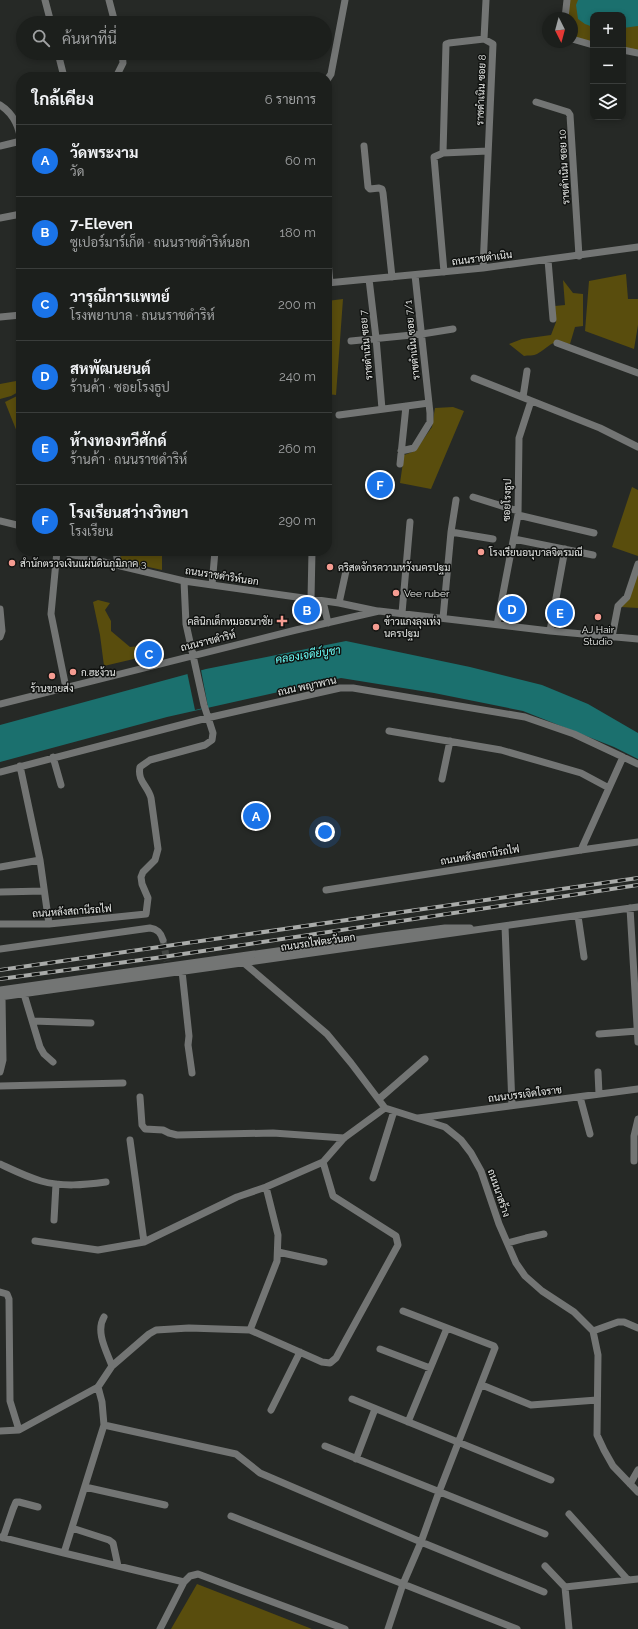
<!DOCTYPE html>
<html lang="th">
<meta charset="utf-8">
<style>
:root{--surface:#1c1f1c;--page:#292c29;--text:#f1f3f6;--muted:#a0a2a3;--line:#3a3d3b;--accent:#1a73e8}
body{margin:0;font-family:Raleway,Sarabun,sans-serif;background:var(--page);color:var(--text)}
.controls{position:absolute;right:12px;top:12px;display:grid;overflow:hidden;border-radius:8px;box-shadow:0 2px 6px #0003}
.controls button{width:36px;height:36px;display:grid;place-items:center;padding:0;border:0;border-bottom:1px solid var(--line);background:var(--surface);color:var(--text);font:20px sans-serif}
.compass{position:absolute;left:542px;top:12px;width:36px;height:36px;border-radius:50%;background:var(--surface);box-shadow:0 2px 6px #0003;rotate:174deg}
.you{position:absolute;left:325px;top:832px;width:14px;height:14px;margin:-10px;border:3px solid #fff;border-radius:50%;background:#1a73e8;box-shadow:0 0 0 6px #1a73e833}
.badge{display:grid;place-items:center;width:26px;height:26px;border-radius:50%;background:var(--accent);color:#fff;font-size:13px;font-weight:700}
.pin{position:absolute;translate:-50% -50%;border:2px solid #fff;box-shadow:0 1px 4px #0006}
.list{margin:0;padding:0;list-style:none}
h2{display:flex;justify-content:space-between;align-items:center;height:52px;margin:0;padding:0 16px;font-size:17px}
h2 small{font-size:13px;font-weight:400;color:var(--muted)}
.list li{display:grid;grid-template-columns:26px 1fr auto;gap:12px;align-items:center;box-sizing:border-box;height:72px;padding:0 16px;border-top:1px solid var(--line)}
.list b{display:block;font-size:15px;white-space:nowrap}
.list p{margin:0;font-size:13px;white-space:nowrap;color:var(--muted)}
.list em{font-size:13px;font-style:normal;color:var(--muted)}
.icon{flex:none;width:22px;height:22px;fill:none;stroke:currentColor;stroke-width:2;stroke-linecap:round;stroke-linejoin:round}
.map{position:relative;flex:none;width:638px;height:1629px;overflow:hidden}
.search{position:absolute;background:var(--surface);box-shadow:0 2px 6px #0003;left:16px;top:16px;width:316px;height:44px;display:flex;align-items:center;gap:10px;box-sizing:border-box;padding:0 14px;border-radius:22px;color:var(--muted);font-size:15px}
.panel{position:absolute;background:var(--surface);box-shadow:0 2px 6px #0003;left:16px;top:72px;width:316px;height:484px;border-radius:16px}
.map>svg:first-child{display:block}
.green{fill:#594d0d}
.water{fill:#1b706e}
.pier{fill:#262926}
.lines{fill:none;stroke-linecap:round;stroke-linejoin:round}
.street-tunnel{stroke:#434643;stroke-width:7;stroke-dasharray:7 3.5;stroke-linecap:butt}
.street{stroke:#737574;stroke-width:7}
.rail-casing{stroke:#a9aba9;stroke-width:4}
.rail{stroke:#101210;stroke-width:2.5;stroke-dasharray:8;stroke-linecap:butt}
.poi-dot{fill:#f59c91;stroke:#101210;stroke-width:1.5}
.labels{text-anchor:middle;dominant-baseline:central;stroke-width:3;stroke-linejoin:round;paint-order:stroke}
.street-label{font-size:10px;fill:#eaecea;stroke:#101210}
.poi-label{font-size:10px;fill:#eaecea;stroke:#101210;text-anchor:start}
.water-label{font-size:11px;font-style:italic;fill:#6afffa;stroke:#101210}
</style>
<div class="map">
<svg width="638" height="1629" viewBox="0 0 638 1629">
<rect width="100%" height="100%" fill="#262926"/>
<path class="green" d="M 568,0 L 638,0 L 638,51 L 623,49 L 623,15 L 593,15 L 593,44 L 572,37 L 572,18 L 565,18 Z
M 626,274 L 628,299 L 638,299 L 638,325 L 634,349 L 585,331 L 589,281 Z
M 563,280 L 573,293 L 583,294 L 583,326 L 575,327 L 570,344 C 549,339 553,345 537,354 C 534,356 528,355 524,356 L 509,344 L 522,339 L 551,335 L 556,322 L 555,306 L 565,305 Z
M 343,299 L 336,395 L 327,394 L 327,301 Z
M 16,381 L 20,391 L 11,396 L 0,399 L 0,384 Z
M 21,394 L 21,432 L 17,432 L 5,402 Z
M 453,407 L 464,411 L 431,489 L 400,483 L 404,455 L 415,451 L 432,427 L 435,408 Z
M 632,487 L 638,490 L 638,556 L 612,547 Z
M 120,551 L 162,551 L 162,570 L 121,561 Z
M 638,571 L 638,608 L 621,607 Z
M 98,600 L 110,603 L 105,610 L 111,621 L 111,631 L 130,647 L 140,646 L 141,653 L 138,658 L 104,666 L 100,635 L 93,602 Z
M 197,1584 L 312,1629 L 171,1629 Z"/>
<path class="water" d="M 578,0 L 638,0 L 638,26 L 623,28 L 623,15 L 593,15 L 593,27 L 585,24 L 578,19 L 576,5 Z
M 346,641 L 470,667 L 542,685 L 588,704 L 638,733 L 638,759 L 614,747 L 523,711 L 434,693 L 341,678 L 167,717 L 0,762 L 0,725 L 206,669 Z"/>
<path class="pier" d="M 201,670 L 208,707 L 195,710 L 187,672 Z"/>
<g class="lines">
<path class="street-tunnel" d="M 163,940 L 167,961"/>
<path class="street" d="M 45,0 L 51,23
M 109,0 L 115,23
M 565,18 L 567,0
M 484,39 L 486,0
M 572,39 L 593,45
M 623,50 L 638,53
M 58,53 L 64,77
M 116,77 L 123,63 L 122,53
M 327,80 L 331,74 L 345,0
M 536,102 L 568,112 L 570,115 L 579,256
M 0,105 C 14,114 20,128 21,144
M 0,146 L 21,141
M 364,146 L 368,187 L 370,189 L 379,188 L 382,189 L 383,193 L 392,277
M 443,153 L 446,44 L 449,43 L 484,39 L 493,44 L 483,268
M 0,218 L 21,214
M 327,250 L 330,283
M 548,260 L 553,319
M 444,272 L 434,157 L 443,153 L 488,151
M 369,279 L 376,338 L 382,409
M 327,283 L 483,268 L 638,247
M 0,317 L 21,315
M 351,341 L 422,334 L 453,329
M 557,343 L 638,373
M 474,378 L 600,428 L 638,447
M 523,397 L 527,371
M 339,415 L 429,403
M 401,451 L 414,448 L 430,422 L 430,413 L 415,275
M 400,464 L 406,406
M 473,497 L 518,511
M 518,515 L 594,533
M 0,521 L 21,526
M 451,532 L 493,539
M 514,539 L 593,555
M 57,551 L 51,614 L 66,688
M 64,551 L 70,554 L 184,581 L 339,603 L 377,611
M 116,551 L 118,565
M 212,585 L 215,551
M 311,599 L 312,551
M 323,601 L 328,623
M 339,603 L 346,571
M 0,609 L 2,631 L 0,637
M 402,613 L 410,522
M 443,618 L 451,532 L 456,500
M 497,625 L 518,515 L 519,438 L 531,401
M 550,631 L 565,549
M 612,637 L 618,606 L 627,597 L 638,564
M 0,704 L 296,630 L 379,611 L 550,631 L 638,639
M 389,731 L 501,750 L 581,773 L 609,788
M 53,757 L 61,785
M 20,766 L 40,860 L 49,924
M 0,772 L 207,718 L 340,688 L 353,688 L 525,717 L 574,734 L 638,764
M 442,779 L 450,741
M 581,850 L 623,757
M 0,867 L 40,860
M 326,890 L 581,850 L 638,842
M 0,892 L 44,891
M 630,908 L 638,1042
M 578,916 L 584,957
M 0,924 L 49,924 L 146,914 L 148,898 L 142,884 L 141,877 L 143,872 L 155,860 L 158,849 L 151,798 C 148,786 137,781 140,767 L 150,760 L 205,745 L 212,740 L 213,733 L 204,705 L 186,624 L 184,581
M 505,926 L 512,1106
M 0,949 L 150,928 C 158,929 161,933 163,940
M 244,963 L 327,1034 L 351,1063 L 385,1108 L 445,1127 L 461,1140 L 471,1153 L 481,1171 L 499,1224 L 516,1263 L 525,1276 L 542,1291 L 574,1312 L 593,1331 L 598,1355 L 597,1435 L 604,1450 L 613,1466 L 638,1492
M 182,971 L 189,1036 L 188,1045 L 192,1073
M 0,990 L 383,936 L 445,928 L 470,928
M 24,994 L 40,1047 L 44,1054 L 53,1062
M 0,997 L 638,907
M 33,1021 L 91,1023
M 599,1034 L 637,1031
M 0,1072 L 3,1060 L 2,997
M 598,1072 L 599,1094
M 0,1086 L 123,1083
M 140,1097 L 142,1125 L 145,1129 L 163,1130 L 169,1133 L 177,1135 L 273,1133 L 344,1138
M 580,1097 L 590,1134
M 379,1099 L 425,1059
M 418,1118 L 638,1089
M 130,1140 L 144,1242
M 634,1161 L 634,1136 L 638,1119
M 0,1164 C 13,1170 27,1177 41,1181 C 62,1187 84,1185 106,1182
M 373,1178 L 394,1111
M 54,1220 L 56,1184
M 35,1241 L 98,1250 L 144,1242 L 237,1197 L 266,1187 L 323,1162 L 344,1138 L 385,1108
M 508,1243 L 526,1238 L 544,1234
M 278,1252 L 324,1262
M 0,1292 L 7,1294 L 9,1299 L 10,1401 L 19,1430
M 104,1317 C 95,1332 107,1352 112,1366
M 250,1330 L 277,1261 L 278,1235 L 266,1187
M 593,1331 L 618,1322 L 624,1322 L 638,1328
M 380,1349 L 430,1368
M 482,1385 L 531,1405 L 597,1400
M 98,1387 L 102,1402 L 104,1425
M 352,1399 L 551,1480
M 271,1410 L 300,1352
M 408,1422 L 447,1328
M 0,1431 L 19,1430 L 98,1387 L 112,1366 L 149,1334 L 156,1330 L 189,1328 L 250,1330 L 322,1362 L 330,1363 L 336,1358 L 398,1245 L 396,1236 L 333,1196 L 323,1162
M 325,1446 L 545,1534
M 356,1459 L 375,1409
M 630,1484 L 638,1470
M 85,1487 L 165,1505
M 569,1514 L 628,1580
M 231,1516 L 517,1629
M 72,1528 L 109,1540 L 113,1543 L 118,1566
M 0,1537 L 64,1553
M 3,1538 L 13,1509 L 16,1502 L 19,1502 L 38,1507
M 545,1566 L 565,1587
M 184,1582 L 64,1553 L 104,1425 L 236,1454 L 260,1473 L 421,1542 L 544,1592
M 160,1629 L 184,1582 L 190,1576 L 198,1574 L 345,1629
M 388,1629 L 403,1584 L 421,1542 L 439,1492 L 495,1348 L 494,1346 L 403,1311
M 569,1629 L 565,1587 L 638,1579"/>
<g class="rail-casing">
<path id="rail" d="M 0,970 L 638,878
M 0,979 L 163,957 L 638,885"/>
</g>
<use href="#rail" class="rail"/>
</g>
<g class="poi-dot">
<circle cx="481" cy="552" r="4"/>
<circle cx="12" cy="563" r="4"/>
<circle cx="330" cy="567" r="4"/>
<circle cx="396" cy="593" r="4"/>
<circle cx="598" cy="617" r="4"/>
<path d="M280 615h4v4h4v4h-4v4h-4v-4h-4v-4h4z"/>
<circle cx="376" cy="627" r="4"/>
<circle cx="73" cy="672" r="4"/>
<circle cx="52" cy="676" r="4"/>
</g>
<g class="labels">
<g class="street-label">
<text transform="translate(481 90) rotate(-88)">ราชดำเนิน ซอย 8</text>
<text transform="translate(564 167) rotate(-93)">ราชดำเนิน ซอย 10</text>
<text transform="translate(482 258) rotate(-7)">ถนนราชดำเนิน</text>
<text transform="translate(412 340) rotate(-96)">ราชดำเนิน ซอย 7/1</text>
<text transform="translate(366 345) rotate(-95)">ราชดำเนิน ซอย 7</text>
<text transform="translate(507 500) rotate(-88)">ซอยโรงธูป</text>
<text transform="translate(222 576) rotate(9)">ถนนราชดำริห์นอก</text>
<text transform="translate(208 641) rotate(-14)">ถนนราชดำริห์</text>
<text transform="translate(307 686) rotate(-12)">ถนน พญาพาน</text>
<text transform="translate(480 855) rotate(-9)">ถนนหลังสถานีรถไฟ</text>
<text transform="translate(72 911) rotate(-4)">ถนนหลังสถานีรถไฟ</text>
<text transform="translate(318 942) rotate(-8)">ถนนรถไฟตะวันตก</text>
<text transform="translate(525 1094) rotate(-7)">ถนนบรรเจิดใจราช</text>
<text transform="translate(499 1193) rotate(71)">ถนนนาสร้าง</text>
</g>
<g class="poi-label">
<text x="489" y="552">โรงเรียนอนุบาลจิตรมณี</text>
<text x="20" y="563">สำนักตรวจเงินแผ่นดินภูมิภาค 3</text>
<text x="338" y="567">คริสตจักรความหวังนครปฐม</text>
<text x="404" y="593">Vee ruber</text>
<text x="273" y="621" text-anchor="end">คลินิกเด็กหมอธนาชัย</text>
<text x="384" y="621">ข้าวแกงลุงเท่ง<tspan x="384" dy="12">นครปฐม</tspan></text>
<text x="598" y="629" text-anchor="middle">AJ Hair<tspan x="598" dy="12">Studio</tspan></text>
<text x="81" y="672">ก.ฮะง้วน</text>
<text x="52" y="688" text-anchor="middle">ร้านขายส่ง</text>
</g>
<g class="water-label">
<text transform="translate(308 655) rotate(-9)">คลองเจดีย์บูชา</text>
</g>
</g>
</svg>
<div class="controls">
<button>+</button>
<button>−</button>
<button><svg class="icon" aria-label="layers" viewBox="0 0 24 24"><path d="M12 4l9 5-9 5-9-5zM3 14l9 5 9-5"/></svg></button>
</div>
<svg class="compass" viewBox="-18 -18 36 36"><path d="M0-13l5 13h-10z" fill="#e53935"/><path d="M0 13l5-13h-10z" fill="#a0a2a3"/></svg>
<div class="you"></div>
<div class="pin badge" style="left:256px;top:816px">A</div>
<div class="pin badge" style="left:307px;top:610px">B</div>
<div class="pin badge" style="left:149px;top:654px">C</div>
<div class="pin badge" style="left:512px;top:609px">D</div>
<div class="pin badge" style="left:560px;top:613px">E</div>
<div class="pin badge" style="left:380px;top:485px">F</div>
<div class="search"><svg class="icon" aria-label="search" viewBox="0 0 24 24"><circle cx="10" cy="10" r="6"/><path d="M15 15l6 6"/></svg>ค้นหาที่นี่</div>
<section class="panel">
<h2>ใกล้เคียง<small>6 รายการ</small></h2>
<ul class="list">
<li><span class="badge">A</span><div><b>วัดพระงาม</b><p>วัด</p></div><em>60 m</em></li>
<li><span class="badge">B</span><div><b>7-Eleven</b><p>ซูเปอร์มาร์เก็ต · ถนนราชดำริห์นอก</p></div><em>180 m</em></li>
<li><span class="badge">C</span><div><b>วารุณีการแพทย์</b><p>โรงพยาบาล · ถนนราชดำริห์</p></div><em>200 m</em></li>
<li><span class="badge">D</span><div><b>สหพัฒนยนต์</b><p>ร้านค้า · ซอยโรงธูป</p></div><em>240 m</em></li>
<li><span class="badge">E</span><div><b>ห้างทองทวีศักด์</b><p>ร้านค้า · ถนนราชดำริห์</p></div><em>260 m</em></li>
<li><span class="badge">F</span><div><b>โรงเรียนสว่างวิทยา</b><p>โรงเรียน</p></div><em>290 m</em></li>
</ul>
</section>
</div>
